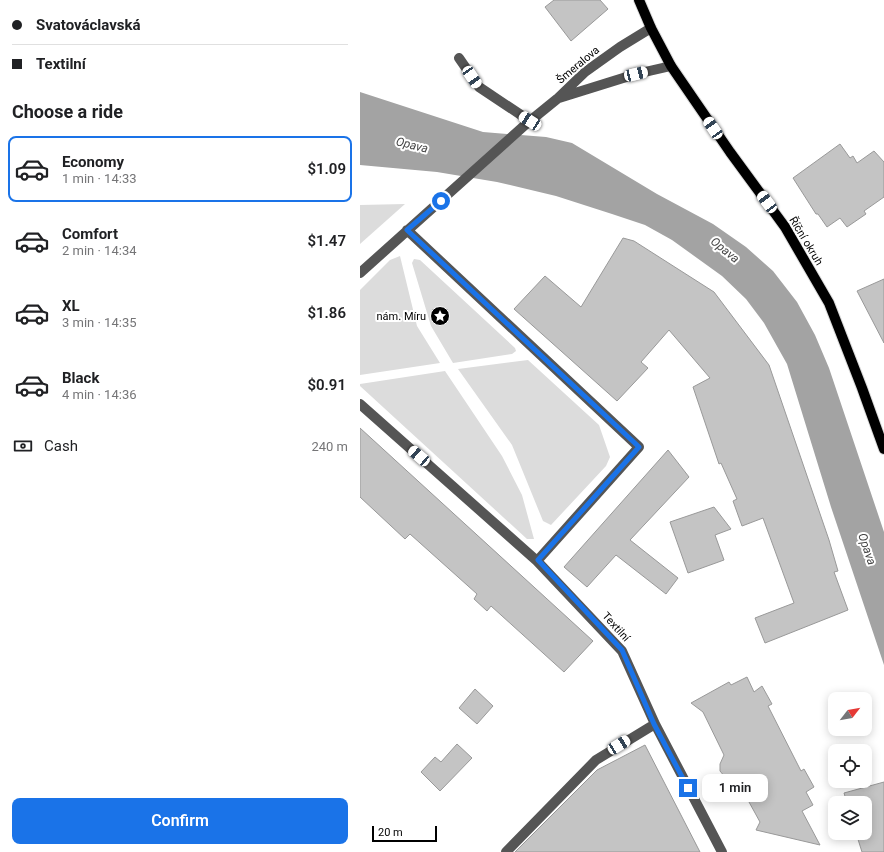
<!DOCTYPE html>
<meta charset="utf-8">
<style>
:root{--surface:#fff;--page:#f6f6f6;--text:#202124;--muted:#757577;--line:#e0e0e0;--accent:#1a73e8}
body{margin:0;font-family:Roboto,sans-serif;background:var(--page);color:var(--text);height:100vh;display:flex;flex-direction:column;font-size:15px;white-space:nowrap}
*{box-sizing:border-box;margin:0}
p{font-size:13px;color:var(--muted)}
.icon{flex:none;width:22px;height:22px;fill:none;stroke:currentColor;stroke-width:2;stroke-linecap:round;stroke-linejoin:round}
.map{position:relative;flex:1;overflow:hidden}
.drawer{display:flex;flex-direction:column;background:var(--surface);width:360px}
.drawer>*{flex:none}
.hud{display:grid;align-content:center;height:88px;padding:0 12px;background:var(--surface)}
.needle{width:26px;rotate:59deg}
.fabs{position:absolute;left:468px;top:692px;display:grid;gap:8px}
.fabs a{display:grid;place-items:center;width:44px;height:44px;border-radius:8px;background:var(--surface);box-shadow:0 2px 10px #0003;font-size:20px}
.scale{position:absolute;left:12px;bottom:10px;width:65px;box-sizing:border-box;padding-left:4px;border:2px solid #000;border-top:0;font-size:11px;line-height:14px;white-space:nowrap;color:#000;-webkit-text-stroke:3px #fff;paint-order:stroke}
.end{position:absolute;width:18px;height:18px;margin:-9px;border:5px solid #1a73e8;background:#fff;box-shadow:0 0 0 2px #fff}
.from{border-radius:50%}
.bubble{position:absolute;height:28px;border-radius:8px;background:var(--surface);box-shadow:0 2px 10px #0003;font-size:13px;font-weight:600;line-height:28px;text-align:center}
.car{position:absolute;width:12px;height:24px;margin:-12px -6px;border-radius:5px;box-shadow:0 0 3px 1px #0007;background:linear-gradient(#fff 24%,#345 0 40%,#fff 0 76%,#345 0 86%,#fff 0)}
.hud b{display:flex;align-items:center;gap:14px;height:38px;font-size:15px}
.hud b+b{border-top:1px solid var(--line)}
.hud i{width:10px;height:10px;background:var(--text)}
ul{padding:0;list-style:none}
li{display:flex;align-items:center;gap:12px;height:66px;margin:0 8px 6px;padding:0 4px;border:2px solid transparent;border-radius:8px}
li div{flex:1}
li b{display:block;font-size:15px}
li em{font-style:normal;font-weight:600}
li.selected{border-color:var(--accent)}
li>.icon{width:36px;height:36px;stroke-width:1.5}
h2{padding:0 12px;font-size:18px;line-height:48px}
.pay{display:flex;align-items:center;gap:10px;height:44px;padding:0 12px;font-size:15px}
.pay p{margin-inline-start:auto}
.primary-button{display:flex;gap:8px;margin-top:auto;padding:8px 12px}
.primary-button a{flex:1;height:46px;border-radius:8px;background:var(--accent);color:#fff;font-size:16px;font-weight:600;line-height:46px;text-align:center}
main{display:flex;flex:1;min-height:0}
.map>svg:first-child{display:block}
</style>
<main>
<section class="drawer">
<div class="hud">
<b><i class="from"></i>Svatováclavská</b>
<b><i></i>Textilní</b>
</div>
<h2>Choose a ride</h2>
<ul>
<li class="selected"><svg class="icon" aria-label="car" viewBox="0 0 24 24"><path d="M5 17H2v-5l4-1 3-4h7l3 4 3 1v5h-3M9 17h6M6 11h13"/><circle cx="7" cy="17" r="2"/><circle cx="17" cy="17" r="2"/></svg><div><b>Economy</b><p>1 min · 14:33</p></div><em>$1.09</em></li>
<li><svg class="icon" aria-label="car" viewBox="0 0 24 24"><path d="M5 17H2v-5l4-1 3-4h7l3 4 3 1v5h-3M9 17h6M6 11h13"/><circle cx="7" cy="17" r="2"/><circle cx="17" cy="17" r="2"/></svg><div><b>Comfort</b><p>2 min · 14:34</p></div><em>$1.47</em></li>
<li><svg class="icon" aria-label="car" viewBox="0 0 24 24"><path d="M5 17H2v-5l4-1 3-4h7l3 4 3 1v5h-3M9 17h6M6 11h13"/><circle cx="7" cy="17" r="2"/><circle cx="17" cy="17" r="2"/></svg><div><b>XL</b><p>3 min · 14:35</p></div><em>$1.86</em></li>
<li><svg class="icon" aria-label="car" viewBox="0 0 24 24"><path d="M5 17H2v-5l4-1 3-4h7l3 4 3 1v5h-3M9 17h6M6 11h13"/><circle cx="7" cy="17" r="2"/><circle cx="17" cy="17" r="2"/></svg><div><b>Black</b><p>4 min · 14:36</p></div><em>$0.91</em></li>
</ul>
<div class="pay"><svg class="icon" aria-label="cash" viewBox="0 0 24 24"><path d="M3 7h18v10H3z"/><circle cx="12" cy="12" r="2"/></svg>Cash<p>240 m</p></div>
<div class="primary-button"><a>Confirm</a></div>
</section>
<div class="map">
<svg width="524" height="852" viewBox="0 0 524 852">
<rect width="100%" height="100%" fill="#fff"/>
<!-- green -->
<path fill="#dcdcdc" d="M 45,204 L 0,244 L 0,205 Z
M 40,256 L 57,326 L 80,363 L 0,375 L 0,290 L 30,260 Z
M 54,259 L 60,260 L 155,348 L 156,351 L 152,354 L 93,363 L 71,326 L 52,263 Z
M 168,360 L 239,425 L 250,457 L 246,466 L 191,525 L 183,521 L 152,445 L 98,369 Z
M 85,371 L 142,456 L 162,495 L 174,539 L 167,539 L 0,386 L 0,384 Z"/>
<!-- water -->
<path fill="#a3a3a3" d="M 0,92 L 123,132 L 186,137 L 212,143 L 297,194 L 353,224 L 386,247 L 413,271 L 437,302 L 455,335 L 469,368 L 524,532 L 524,665 L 471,507 L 427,364 L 404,323 L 386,299 L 362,276 L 312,240 L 285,225 L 252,214 L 196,196 L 137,182 L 77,172 L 0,165 Z"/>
<!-- building -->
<path fill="#c4c4c4" stroke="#999" d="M 194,0 L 240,0 L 248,9 L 211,41 L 185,7 Z
M 480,144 L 490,158 L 493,156 L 497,163 L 514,151 L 524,162 L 524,197 L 504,211 L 506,214 L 487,227 L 480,218 L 467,227 L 458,214 L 456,214 L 433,178 Z
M 263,238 L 274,241 L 354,292 L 409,365 L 469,540 L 478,571 L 474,572 L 488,610 L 405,643 L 395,618 L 434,603 L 403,518 L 382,526 L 373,501 L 377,499 L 361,463 L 359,464 L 333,387 L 350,378 L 309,330 L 281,362 L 288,368 L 257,401 L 154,309 L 185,276 L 221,307 Z
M 524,279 L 524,343 L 497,291 Z
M 0,428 L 233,641 L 204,672 L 131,606 L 127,611 L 114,599 L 117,594 L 50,534 L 45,539 L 0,497 Z
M 308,450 L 329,477 L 270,540 L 318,578 L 306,594 L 256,555 L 227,587 L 204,567 Z
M 354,507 L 371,529 L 355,535 L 364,560 L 328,573 L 310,522 Z
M 387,677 L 394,692 L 402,686 L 412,704 L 408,706 L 441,771 L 444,769 L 454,787 L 446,792 L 453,805 L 442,811 L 460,845 L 396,830 L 400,822 L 378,782 L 365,777 L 360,771 L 360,764 L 364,755 L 343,712 L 331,703 L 369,682 L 371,685 Z
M 115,689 L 133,706 L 117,724 L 99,708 Z
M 97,744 L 112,758 L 80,791 L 61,772 L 75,757 L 81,762 Z
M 285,745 L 340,852 L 155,852 L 237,770 Z
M 524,782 L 524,852 L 502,852 L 496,833 L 505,833 L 505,803 L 487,803 L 484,793 Z"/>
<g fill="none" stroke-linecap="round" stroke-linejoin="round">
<defs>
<path id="major" d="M 279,0 L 291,28 L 311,66 L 370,152 L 425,227 L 469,303 L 502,388 L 524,449"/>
</defs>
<!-- major casing -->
<use href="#major" stroke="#dbdbdb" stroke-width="12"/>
<!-- minor -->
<path stroke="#555" stroke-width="10" d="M 99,58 L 119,87 L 170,121
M 199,98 L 276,74 L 311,66
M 47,230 L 279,447 L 177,561
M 0,273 L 165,125 L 197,99 L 225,72 L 260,47 L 291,28
M 0,404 L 177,561 L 262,651 L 295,724 L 362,852
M 146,852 L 236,760 L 295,724"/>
<!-- major -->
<use href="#major" stroke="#000" stroke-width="10"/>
</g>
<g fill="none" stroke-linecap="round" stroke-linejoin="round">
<!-- route -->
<path stroke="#1a73e8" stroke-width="5" d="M 81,201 L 47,230 L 279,447 L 178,560 L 262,650 L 294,724 L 328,788"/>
</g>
<!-- icons -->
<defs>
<symbol id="sight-disc" viewBox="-11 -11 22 22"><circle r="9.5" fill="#000" stroke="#fff"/><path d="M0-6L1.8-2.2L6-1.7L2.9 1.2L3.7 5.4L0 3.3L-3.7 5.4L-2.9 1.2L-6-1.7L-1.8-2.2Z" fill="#fff"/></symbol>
</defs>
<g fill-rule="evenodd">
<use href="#sight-disc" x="69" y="305" width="22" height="22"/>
</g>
<g text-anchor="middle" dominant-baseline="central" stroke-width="4" stroke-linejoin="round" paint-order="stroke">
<!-- street labels -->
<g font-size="11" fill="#000" stroke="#fff">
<text transform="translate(218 65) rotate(-40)">Šmeralova</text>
<text transform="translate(446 241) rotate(59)">Říční okruh</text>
<text transform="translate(256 627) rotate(48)">Textilní</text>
</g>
<!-- poi labels -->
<g font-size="11" fill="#000" stroke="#fff" text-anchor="end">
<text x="66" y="316">nám. Míru</text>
</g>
<!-- water labels -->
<g font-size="12" font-style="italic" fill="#444" stroke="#fff">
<text transform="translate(52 145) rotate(14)">Opava</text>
<text transform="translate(365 250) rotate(39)">Opava</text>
<text transform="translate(507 549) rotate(71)">Opava</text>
</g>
</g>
</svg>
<div class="fabs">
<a><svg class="needle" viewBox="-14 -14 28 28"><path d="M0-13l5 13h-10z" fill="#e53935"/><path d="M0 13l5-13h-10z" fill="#757577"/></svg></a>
<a><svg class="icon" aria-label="locate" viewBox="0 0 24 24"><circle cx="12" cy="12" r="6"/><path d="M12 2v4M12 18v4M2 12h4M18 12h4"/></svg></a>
<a><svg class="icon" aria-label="layers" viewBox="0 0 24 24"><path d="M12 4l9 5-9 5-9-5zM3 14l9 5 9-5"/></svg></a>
</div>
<div class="scale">20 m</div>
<i class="end from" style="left:81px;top:201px"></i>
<i class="end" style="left:328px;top:788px"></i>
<div class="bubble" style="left:342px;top:774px;width:66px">1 min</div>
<i class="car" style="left:276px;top:74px;rotate:77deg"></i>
<i class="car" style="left:112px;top:77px;rotate:146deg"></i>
<i class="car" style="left:170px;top:121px;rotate:303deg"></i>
<i class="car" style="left:353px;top:128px;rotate:326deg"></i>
<i class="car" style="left:407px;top:202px;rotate:323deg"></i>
<i class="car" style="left:59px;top:456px;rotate:311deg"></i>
<i class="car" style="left:259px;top:745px;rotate:58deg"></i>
</div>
</main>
